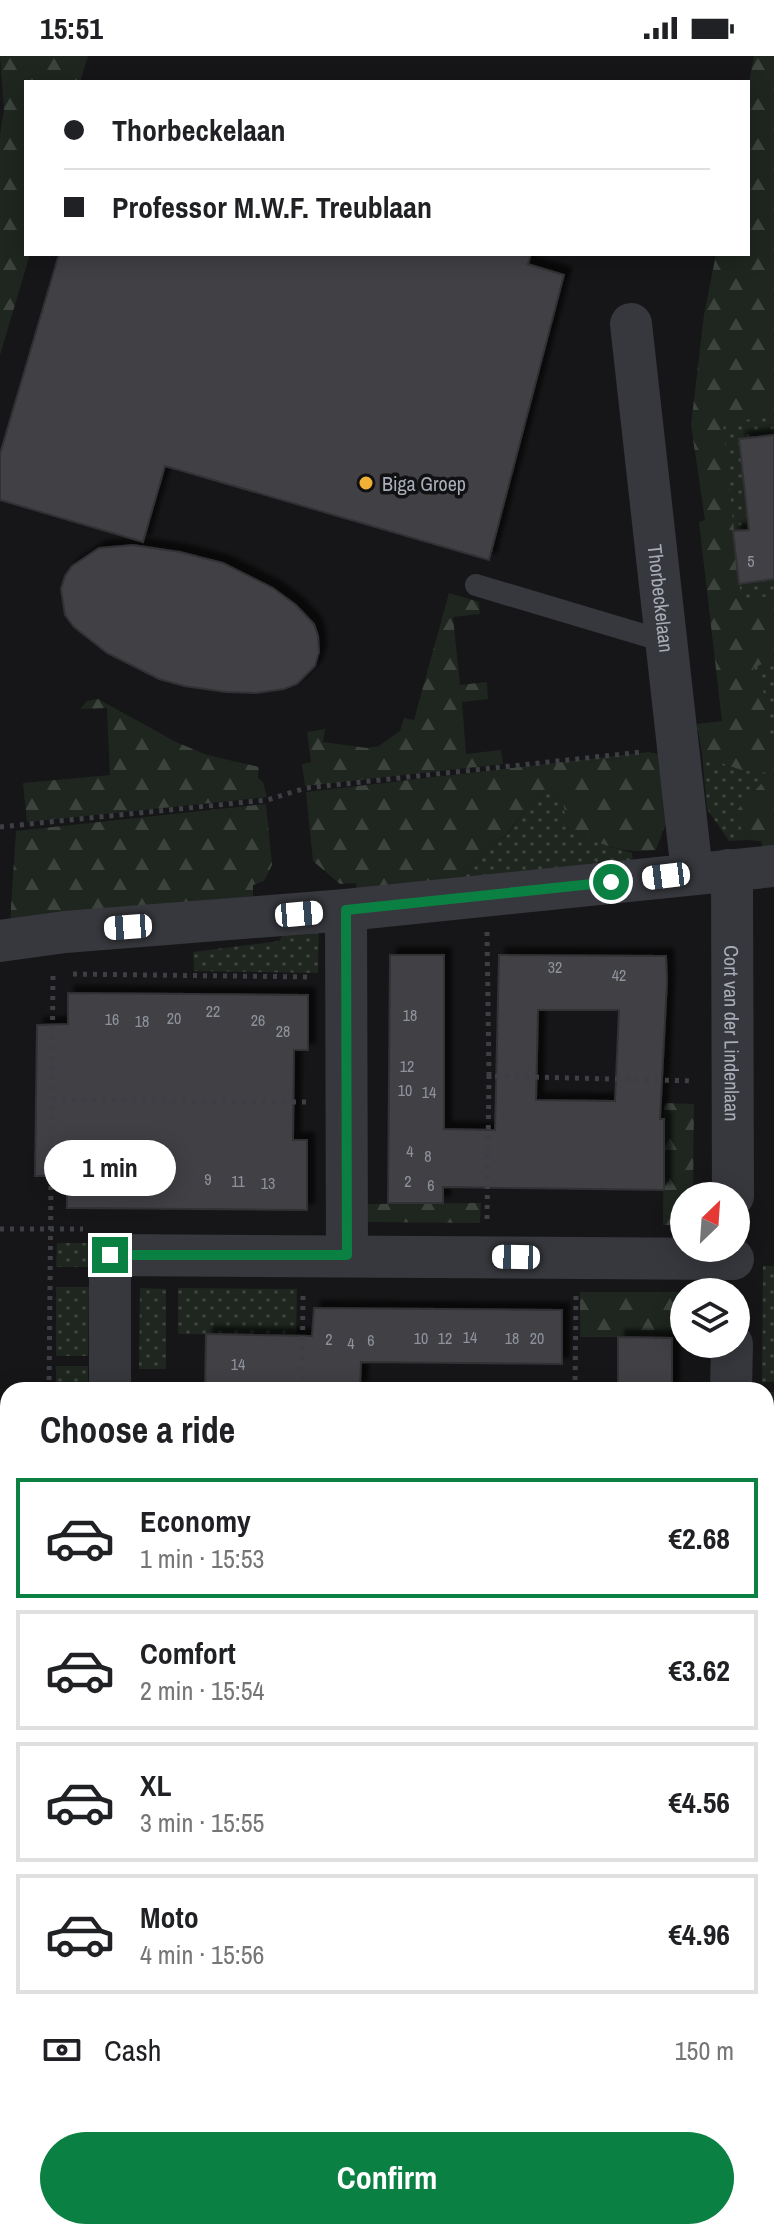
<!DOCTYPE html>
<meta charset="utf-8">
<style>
:root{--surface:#fff;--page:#f2f2f2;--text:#202124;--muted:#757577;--line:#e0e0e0;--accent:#0b8043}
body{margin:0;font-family:"Archivo Narrow",sans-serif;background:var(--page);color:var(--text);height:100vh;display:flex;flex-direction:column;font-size:30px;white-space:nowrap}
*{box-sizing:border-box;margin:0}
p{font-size:26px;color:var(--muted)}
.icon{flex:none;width:44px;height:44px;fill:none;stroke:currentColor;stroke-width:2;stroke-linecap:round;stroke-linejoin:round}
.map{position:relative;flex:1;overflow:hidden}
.drawer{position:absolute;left:0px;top:1326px;width:774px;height:858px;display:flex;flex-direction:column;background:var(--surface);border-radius:24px 24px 0 0;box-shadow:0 4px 20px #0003}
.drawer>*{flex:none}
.guide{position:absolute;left:24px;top:24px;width:726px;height:176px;border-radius:0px;box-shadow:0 4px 20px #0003;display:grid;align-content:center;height:176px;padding:0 40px;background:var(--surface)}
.needle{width:52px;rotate:25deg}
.controls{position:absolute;left:670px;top:1126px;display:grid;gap:16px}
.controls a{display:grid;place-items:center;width:80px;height:80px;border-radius:50%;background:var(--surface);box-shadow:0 4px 20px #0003;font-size:40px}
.end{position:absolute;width:36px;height:36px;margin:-18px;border:10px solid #0b8043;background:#fff;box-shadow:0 0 0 4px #fff}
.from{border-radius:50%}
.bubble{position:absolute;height:56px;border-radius:28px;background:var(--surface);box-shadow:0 4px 20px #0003;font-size:26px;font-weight:700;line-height:56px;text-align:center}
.car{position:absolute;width:24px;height:48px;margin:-24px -12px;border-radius:10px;box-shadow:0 0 6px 2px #0007;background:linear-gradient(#fff 24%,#345 0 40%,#fff 0 76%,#345 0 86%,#fff 0)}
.guide b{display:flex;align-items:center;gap:28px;height:76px;font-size:30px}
.guide b+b{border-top:2px solid var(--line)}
.guide i{width:20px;height:20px;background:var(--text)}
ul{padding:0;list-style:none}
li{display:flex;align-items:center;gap:24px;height:120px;margin:0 16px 12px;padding:0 24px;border:4px solid var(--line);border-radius:0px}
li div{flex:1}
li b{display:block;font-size:30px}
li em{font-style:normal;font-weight:700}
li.on{border-color:var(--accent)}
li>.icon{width:72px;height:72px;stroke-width:1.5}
h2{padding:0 40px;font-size:36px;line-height:96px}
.pay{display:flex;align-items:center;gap:20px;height:88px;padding:0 40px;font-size:30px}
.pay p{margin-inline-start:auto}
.button{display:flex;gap:16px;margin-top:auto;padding:16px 40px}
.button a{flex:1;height:92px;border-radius:48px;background:var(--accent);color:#fff;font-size:32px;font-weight:700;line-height:92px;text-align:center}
.status{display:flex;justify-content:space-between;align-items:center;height:56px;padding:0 40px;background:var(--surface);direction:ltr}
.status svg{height:22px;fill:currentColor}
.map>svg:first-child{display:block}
</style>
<div class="status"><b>15:51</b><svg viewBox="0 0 49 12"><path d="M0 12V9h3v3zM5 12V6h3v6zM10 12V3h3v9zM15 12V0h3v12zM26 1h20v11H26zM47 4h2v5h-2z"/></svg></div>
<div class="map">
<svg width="774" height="2183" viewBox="0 0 774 2183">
<defs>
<pattern id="green-dots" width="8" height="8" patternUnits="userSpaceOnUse" patternTransform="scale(2)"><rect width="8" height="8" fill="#1e261f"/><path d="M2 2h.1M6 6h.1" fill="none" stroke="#3c433d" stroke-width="1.8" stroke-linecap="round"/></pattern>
<pattern id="forest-firs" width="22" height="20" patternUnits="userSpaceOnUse" patternTransform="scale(2)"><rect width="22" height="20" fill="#1e261f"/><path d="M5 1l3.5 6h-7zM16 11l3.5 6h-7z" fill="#3c433d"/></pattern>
<filter id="shadow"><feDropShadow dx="7" dy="-7" stdDeviation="2" flood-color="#0009"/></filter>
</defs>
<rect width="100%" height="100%" fill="#161618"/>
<!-- green -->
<path fill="url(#green-dots)" d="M 774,16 L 774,776 L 738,764 L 747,784 L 729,785 L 707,753 L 702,698 L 734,712 L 694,367 L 748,198 Z
M 547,737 L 563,743 L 565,758 L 610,791 L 632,797 L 633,806 L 456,826 L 476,808 L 492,788 L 506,780 L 528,751 Z
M 319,871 L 318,917 L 194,915 L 193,896 L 279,885 L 286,874 Z
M 57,1187 L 98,1187 L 98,1211 L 56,1211 Z
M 763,1210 L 774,1210 L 774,1326 L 762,1326 Z
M 56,1231 L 89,1231 L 88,1300 L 56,1300 Z
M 140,1232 L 166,1233 L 166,1313 L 139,1313 Z
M 178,1232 L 297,1233 L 296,1279 L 178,1278 Z
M 56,1310 L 88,1310 L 88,1334 L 56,1334 Z
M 766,1336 L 774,1336 L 774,1514 L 766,1514 Z"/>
<!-- forest -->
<path fill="url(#forest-firs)" d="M 0,0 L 88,0 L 80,26 L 26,26 L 26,198 L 30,198 L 0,299 L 0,79 L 4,53 Z
M 754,0 L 774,0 L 774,360 L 723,367 L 741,543 L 774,540 L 774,603 L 753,612 L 766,642 L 766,672 L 774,683 L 774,794 L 763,795 L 761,785 L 747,784 L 738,765 L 738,753 L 772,716 C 747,719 725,709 702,698 L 697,668 L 722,665 L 699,466 L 705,464 L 691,369 L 704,259 L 716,198 L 748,198 L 748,32 Z
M 449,537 L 479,546 L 480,558 L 453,561 L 460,629 L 487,626 L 488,643 L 462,646 L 466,698 L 501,694 L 503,708 L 305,730 L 302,708 L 311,706 L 307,676 L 325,673 L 323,686 L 367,692 L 379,690 L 400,675 L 404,662 L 414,664 Z
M 98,643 L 176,686 L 207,699 L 259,711 L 258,722 L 263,726 L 267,741 L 27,766 L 23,727 L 110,719 L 107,652 L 80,653 L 87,645 Z
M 649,696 L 663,699 L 669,759 L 656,794 C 617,799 598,786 563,770 L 565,758 L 563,743 L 547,737 L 528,751 L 505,780 L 492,788 L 476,808 L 456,826 L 357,837 L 356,827 L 340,828 L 313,805 L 306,736 Z
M 266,748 L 272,809 L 264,825 L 253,829 L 253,840 L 10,867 L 16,775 Z
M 664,1047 L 694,1048 L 693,1140 L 684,1140 L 684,1169 L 663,1169 Z
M 481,1147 L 480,1167 L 366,1166 L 366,1148 Z
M 580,1236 L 693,1236 L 684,1236 L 684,1281 L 580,1281 Z"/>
<!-- building -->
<path fill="#404145" stroke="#303034" stroke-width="2" fill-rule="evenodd" filter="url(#shadow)" d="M 59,198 L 531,198 L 528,208 L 564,219 L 489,504 L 165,410 L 143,486 L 0,444 L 0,398 Z
M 774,379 L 774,523 L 739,528 L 733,475 L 749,474 L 739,383 Z
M 133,489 L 180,496 L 223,507 L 273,532 L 296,549 L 314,568 L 318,580 L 319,596 L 315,610 L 297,628 L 284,633 L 256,637 L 226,636 L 184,630 L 159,623 L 107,597 L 74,571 L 65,559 L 61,533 L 65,520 L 72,510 L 99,492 Z
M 390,899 L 444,899 L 444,1073 L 495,1074 L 499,899 L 666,900 L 667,924 L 660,1063 L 664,1063 L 664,1134 L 443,1131 L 443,1147 L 388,1147 ZM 538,954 L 619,954 L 615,1045 L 536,1044 Z
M 68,937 L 308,939 L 308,994 L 294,994 L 293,1084 L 307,1084 L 307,1154 L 67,1152 L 67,1120 L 35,1120 L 37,969 L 68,968 Z
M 314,1252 L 562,1254 L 562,1308 L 361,1306 L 360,1332 L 296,1330 L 296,1334 L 205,1334 L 206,1278 L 312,1280 Z
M 618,1281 L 672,1282 L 672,1334 L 618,1334 Z"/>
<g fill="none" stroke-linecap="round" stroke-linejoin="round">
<!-- path -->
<path stroke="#3d3f44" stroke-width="5" stroke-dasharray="4 6" stroke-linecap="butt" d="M 0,771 L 267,744 L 306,732 L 642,696
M 487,876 L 489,1020 L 695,1025
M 73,918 L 307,921
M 52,1044 L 307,1046
M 487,1163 L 489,1020
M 0,1173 L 83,1173
M 49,1334 L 53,918
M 302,1334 L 303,1240
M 575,1334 L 576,1239
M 766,1377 L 774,1377
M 766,1774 L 768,1774
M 768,1967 L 768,2033
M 0,2001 L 8,2001"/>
<!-- service -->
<path stroke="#37383d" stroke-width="22" d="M 476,529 L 667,586"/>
<!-- minor -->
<g stroke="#37383d" stroke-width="42">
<path id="s1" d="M 631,268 L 692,817"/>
<path id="s2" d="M 728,814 L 732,824 L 733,1140"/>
<path d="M 346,854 L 347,1199"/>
<path d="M 0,885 L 65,876 L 346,854 L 774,810"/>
<path d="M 110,1334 L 110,1199 L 733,1203"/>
<path d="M 731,1334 L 732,1288"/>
<path d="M 766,1536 L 774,1536"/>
<path d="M 0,1574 L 8,1574"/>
<path d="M 0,1930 L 8,1930"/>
<path d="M 766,1931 L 774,1931"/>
<path d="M 0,2067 L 8,2067"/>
<path d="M 766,2071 L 774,2071"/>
</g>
</g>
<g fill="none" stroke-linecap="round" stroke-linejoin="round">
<!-- route -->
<path stroke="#0b8043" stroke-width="10" d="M 110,1199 L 347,1199 L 346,854 L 611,826"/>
</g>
<!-- markers -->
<circle fill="#f2b134" stroke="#111113" stroke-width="3" cx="366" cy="427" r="8"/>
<g text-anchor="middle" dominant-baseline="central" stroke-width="7" stroke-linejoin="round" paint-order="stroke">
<!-- number labels -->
<g font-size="16" fill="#8e929b">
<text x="751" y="505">5</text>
<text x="555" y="911">32</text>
<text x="619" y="919">42</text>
<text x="213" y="955">22</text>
<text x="410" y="959">18</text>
<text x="174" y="962">20</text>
<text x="112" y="963">16</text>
<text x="258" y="964">26</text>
<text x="142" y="965">18</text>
<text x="283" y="975">28</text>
<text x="407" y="1010">12</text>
<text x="405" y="1034">10</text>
<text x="429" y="1036">14</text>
<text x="410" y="1095">4</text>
<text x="428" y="1100">8</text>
<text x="208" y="1123">9</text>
<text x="238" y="1125">11</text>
<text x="408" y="1125">2</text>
<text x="268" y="1127">13</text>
<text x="431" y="1129">6</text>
<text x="470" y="1281">14</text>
<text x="421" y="1282">10</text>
<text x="445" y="1282">12</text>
<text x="512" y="1282">18</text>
<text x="537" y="1282">20</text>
<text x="329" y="1283">2</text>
<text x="371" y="1284">6</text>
<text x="351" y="1287">4</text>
<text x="238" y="1308">14</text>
</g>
<!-- poi labels -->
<g font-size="20" fill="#a8adb8" stroke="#111113" text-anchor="start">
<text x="382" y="427">Biga Groep</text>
</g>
<!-- street labels -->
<g font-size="20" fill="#a8adb8" stroke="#111113">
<text stroke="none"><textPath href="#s1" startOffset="276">Thorbeckelaan</textPath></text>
<text stroke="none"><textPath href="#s2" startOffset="164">Cort van der Lindenlaan</textPath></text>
</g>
</g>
</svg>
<div class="controls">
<a><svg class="needle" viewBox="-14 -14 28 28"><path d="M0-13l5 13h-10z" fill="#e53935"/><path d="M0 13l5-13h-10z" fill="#757577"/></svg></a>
<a><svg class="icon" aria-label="layers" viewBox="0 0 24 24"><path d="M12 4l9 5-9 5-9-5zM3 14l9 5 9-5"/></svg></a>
</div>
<i class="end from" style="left:611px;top:826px"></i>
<i class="end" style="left:110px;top:1199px"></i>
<div class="bubble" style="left:44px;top:1084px;width:132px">1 min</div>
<i class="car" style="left:666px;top:820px;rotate:263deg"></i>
<i class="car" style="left:299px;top:858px;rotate:85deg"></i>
<i class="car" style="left:128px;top:871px;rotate:266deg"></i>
<i class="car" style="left:516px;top:1201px;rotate:271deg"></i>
<div class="guide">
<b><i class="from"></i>Thorbeckelaan</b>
<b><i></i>Professor M.W.F. Treublaan</b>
</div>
<section class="drawer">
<h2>Choose a ride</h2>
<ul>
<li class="on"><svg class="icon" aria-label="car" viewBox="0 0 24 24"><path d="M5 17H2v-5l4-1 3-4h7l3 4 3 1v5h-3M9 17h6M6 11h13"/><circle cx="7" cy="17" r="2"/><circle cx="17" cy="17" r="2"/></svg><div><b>Economy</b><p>1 min · 15:53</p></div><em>€2.68</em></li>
<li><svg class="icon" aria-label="car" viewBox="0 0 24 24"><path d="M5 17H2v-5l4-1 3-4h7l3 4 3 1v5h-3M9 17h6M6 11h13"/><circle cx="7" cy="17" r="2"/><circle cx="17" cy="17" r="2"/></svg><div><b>Comfort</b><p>2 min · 15:54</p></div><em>€3.62</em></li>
<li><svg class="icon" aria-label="car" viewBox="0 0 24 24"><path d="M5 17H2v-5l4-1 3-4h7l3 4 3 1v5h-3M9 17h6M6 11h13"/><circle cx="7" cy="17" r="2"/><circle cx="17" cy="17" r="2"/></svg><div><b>XL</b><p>3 min · 15:55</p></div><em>€4.56</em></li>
<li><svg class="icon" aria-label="car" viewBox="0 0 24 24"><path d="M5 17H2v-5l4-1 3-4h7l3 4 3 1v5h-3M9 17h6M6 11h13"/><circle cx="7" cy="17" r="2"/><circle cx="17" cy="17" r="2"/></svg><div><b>Moto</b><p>4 min · 15:56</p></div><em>€4.96</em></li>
</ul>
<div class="pay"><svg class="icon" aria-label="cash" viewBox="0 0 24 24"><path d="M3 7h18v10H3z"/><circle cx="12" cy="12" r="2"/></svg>Cash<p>150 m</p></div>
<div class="button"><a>Confirm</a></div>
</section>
</div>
